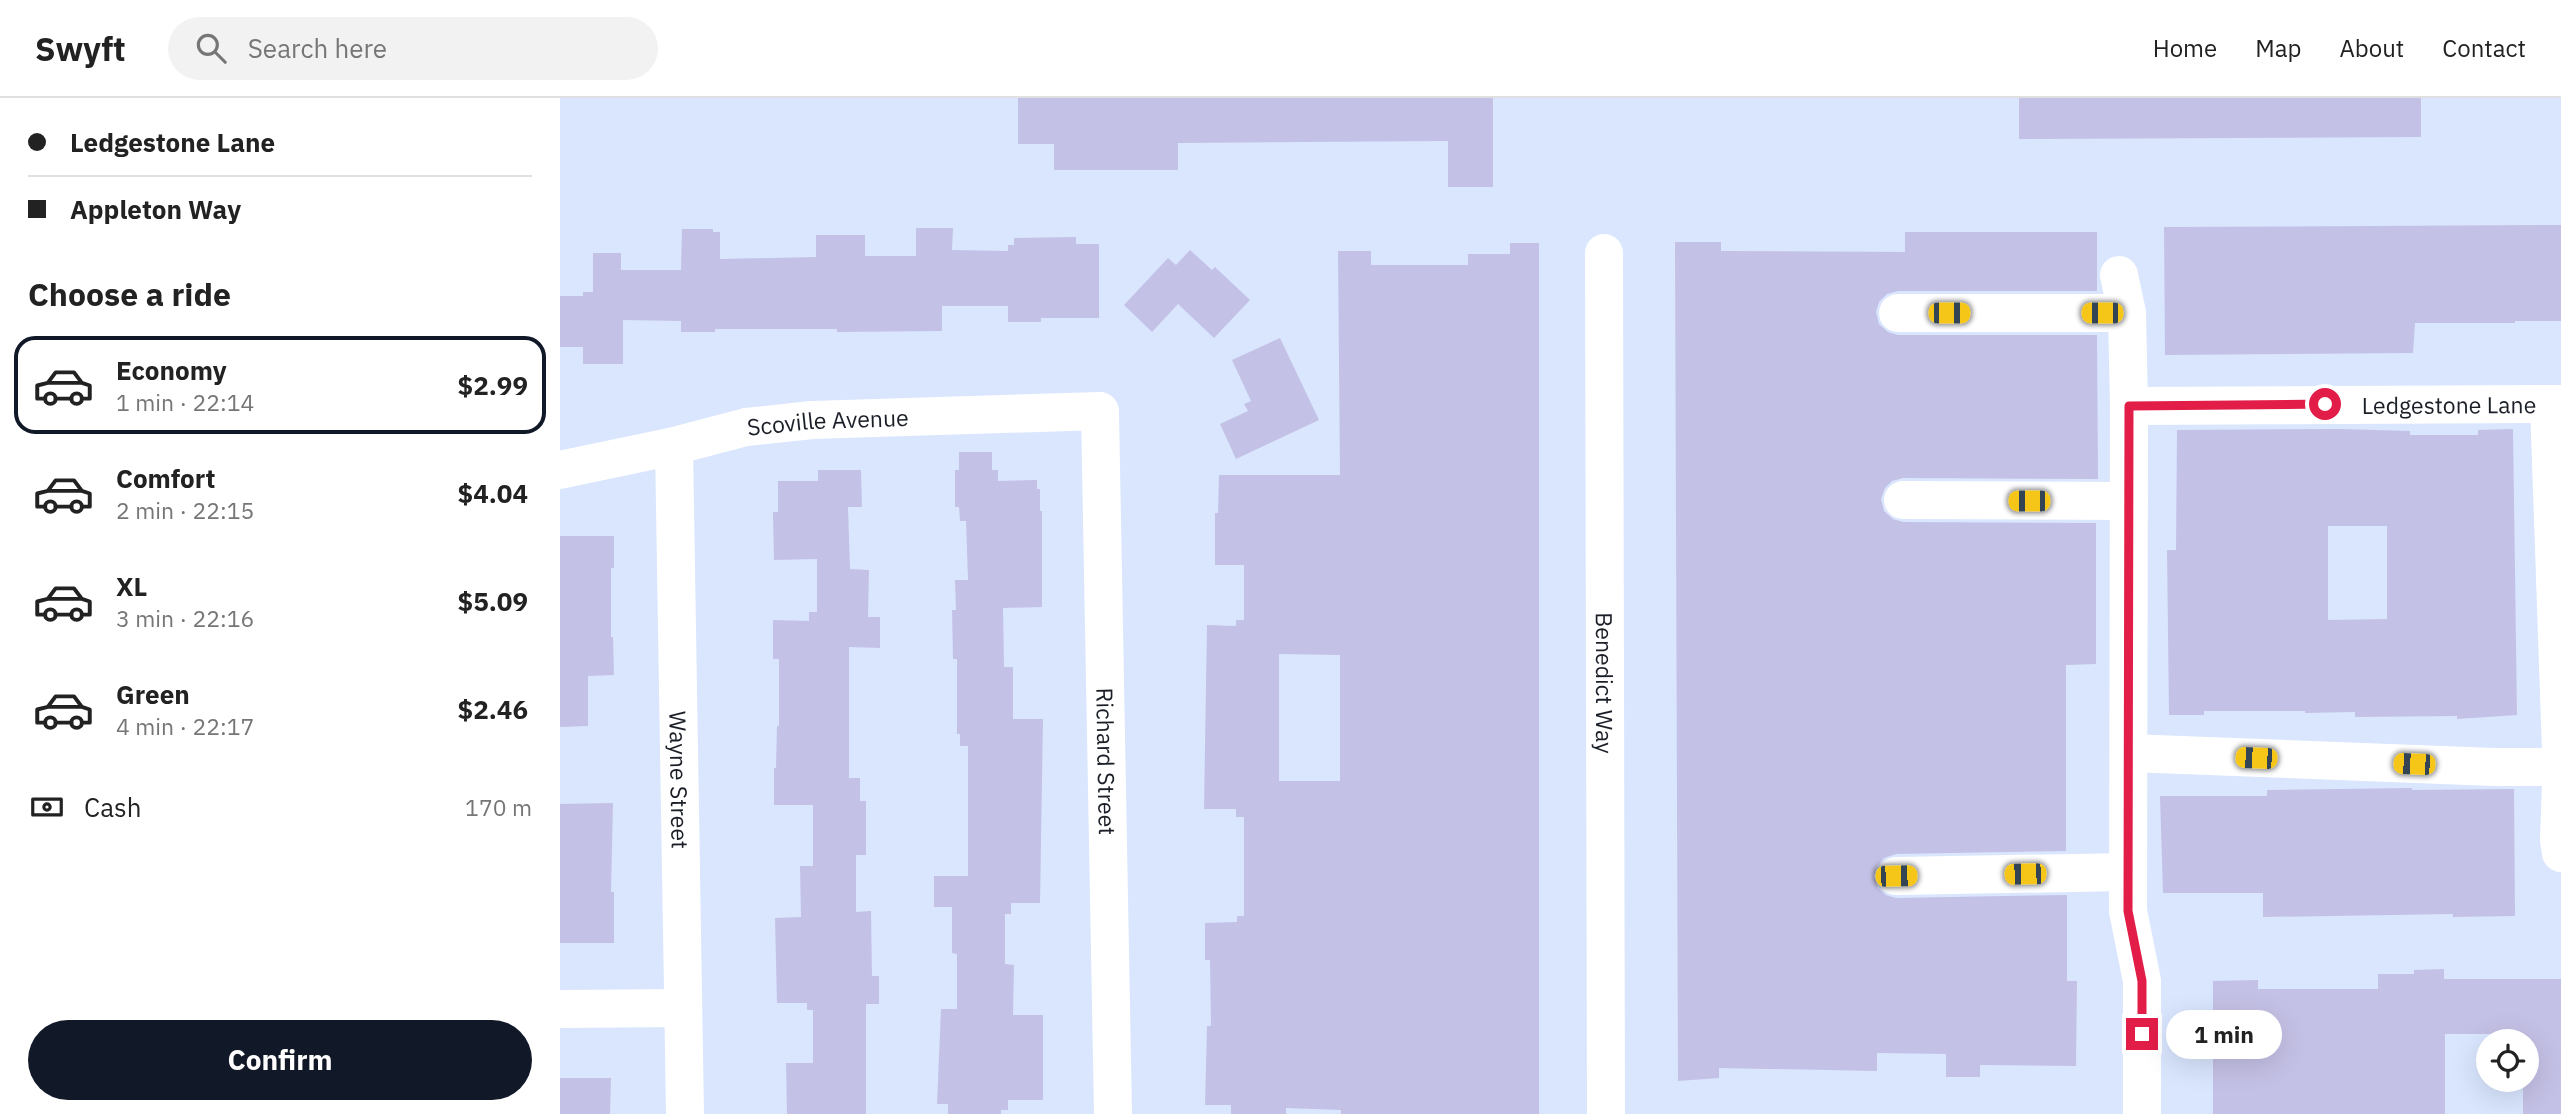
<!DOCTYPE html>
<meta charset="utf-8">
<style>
:root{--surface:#fff;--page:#f2f2f2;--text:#222;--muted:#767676;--line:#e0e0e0;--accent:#111827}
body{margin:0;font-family:"IBM Plex Sans",sans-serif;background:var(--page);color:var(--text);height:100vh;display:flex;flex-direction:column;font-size:26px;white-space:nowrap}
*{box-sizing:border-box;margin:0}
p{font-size:23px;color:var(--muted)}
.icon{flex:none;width:38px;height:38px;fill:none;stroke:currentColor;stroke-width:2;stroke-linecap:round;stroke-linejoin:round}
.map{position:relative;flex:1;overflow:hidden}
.drawer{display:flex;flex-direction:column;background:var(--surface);width:560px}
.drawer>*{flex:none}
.hud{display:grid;align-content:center;height:154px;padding:0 28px;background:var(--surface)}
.controls{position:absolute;left:1916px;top:931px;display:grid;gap:14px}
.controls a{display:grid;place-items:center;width:63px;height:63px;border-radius:50%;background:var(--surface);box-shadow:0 7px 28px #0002;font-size:35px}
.end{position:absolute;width:32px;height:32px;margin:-16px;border:9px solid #e11d48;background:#fff;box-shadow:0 0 0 4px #fff}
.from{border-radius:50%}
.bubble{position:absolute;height:49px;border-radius:24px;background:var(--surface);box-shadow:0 7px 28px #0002;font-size:23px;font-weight:700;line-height:49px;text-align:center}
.car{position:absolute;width:21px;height:42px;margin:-21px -10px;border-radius:9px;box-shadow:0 0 5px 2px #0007;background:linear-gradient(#f5c518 24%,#345 0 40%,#f5c518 0 76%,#345 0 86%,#f5c518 0)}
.hud b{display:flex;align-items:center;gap:24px;height:66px;font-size:26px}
.hud b+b{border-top:2px solid var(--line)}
.hud i{width:18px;height:18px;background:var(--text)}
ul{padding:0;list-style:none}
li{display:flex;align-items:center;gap:21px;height:98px;margin:0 14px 10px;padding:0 14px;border:4px solid transparent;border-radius:21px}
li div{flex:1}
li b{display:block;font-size:26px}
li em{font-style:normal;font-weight:700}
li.selected{border-color:var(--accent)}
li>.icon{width:63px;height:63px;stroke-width:1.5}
h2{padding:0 28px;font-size:32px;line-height:84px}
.pay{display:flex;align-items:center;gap:18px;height:77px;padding:0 28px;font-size:26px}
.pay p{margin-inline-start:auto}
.action{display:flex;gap:14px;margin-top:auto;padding:14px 28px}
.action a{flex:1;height:80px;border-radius:42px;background:var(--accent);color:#fff;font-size:28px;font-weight:700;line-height:80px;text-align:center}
header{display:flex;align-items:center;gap:42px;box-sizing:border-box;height:98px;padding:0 35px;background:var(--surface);border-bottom:2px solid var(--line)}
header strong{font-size:33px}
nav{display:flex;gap:38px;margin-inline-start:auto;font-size:24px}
.search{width:490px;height:63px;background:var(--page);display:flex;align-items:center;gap:18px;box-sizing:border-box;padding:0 24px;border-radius:38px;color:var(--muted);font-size:26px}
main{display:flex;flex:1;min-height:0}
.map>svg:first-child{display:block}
</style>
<header>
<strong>Swyft</strong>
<div class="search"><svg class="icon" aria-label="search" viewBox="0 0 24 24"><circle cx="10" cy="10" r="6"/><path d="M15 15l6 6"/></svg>Search here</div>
<nav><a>Home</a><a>Map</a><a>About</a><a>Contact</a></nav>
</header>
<main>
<section class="drawer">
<div class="hud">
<b><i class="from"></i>Ledgestone Lane</b>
<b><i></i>Appleton Way</b>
</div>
<h2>Choose a ride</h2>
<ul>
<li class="selected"><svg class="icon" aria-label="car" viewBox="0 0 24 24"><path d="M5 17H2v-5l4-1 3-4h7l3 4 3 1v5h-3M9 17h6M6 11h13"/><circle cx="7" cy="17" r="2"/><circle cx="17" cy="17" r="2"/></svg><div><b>Economy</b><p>1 min · 22:14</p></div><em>$2.99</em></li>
<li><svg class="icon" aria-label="car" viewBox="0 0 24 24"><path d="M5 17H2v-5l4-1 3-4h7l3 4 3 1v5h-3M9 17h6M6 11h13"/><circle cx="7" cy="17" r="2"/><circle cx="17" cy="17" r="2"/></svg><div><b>Comfort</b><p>2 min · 22:15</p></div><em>$4.04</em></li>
<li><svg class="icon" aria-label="car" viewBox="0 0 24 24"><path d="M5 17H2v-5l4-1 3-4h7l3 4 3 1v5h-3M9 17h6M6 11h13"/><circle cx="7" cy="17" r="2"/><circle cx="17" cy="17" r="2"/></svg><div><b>XL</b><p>3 min · 22:16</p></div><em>$5.09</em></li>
<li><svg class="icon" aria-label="car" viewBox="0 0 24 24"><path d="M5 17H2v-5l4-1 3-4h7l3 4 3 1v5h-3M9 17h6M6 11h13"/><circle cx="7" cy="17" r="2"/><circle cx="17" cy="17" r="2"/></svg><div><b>Green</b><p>4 min · 22:17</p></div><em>$2.46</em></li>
</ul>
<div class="pay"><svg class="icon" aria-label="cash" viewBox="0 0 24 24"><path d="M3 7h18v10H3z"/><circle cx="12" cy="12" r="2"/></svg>Cash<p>170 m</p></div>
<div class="action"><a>Confirm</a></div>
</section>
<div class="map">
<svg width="2001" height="1016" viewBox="0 0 2001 1016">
<rect width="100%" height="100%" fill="#d9e6fe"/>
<!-- building -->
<path fill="#c4c1e6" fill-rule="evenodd" d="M 458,0 L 933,0 L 933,89 L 888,89 L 888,43 L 618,45 L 618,72 L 494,72 L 494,46 L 458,46 Z
M 1459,0 L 1861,0 L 1861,39 L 1459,41 Z
M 2001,127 L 2001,223 L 1955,223 L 1955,225 L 1855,225 L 1853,255 L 1605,257 L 1604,129 Z
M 356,130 L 393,130 L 392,152 L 448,153 L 448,147 L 454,147 L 454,140 L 516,139 L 516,146 L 539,146 L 539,220 L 481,220 L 481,224 L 448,224 L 448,208 L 382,208 L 382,233 L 277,234 L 277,231 L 155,231 L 155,234 L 121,234 L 121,223 L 63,222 L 63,266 L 23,266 L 23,249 L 0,249 L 0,198 L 23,198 L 23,194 L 33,194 L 33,155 L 61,155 L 61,172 L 121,172 L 122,131 L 153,131 L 153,134 L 160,134 L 160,161 L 256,159 L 256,137 L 305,137 L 305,158 L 356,158 Z
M 1345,134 L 1537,134 L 1537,193 L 1338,193 L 1327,196 L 1319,204 L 1316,214 L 1319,226 L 1328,234 L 1338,237 L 1537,237 L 1538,381 L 1343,380 L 1332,383 L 1325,390 L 1321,401 L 1324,413 L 1333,421 L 1343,424 L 1536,425 L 1536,566 L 1506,567 L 1506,753 L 1336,756 L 1324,760 L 1317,768 L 1314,778 L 1318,790 L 1326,797 L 1336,800 L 1507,797 L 1507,883 L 1517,883 L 1516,968 L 1420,967 L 1420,979 L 1386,979 L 1386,956 L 1317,955 L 1317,973 L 1159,970 L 1159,980 L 1118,983 L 1115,144 L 1161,144 L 1161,153 L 1345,154 Z
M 950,145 L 979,145 L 979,1016 L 781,1016 L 781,1012 L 726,1010 L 726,1016 L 671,1016 L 671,1007 L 645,1007 L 647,928 L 651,928 L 650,862 L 645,862 L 645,825 L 677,824 L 677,818 L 684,818 L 684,719 L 676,719 L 676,711 L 644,711 L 647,527 L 676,528 L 676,522 L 684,522 L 684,467 L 655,467 L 655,415 L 658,415 L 659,377 L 780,377 L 778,153 L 811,153 L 811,167 L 908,167 L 908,156 L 950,156 ZM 719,556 L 780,557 L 780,683 L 719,683 Z
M 630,152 L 652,172 L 655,169 L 690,202 L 654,240 L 618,206 L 592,234 L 564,207 L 608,160 L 616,167 Z
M 720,240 L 759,322 L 676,361 L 660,326 L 688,313 L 684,306 L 691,303 L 672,262 Z
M 1780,331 L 1850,333 L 1850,337 L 1918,337 L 1918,332 L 1953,331 L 1957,617 L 1897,621 L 1897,618 L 1795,619 L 1795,614 L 1745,615 L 1745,613 L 1644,613 L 1644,617 L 1609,617 L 1607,452 L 1616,452 L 1617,332 ZM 1768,428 L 1827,428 L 1827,521 L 1768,522 Z
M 399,354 L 432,354 L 432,372 L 438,372 L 438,383 L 477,382 L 477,391 L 480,391 L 480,413 L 482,413 L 482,509 L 443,510 L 444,569 L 453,569 L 453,621 L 483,621 L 480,805 L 451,805 L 451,816 L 445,816 L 445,866 L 454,867 L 453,917 L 483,917 L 483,1002 L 448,1002 L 448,1012 L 441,1012 L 441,1016 L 388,1016 L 388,1006 L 377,1006 L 381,911 L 397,911 L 397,856 L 392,855 L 392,809 L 374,809 L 374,778 L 408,778 L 408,648 L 400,648 L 400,636 L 397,636 L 397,561 L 393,561 L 392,512 L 396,512 L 395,482 L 408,482 L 406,423 L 400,423 L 399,409 L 395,409 L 395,372 L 399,372 Z
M 258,372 L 301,372 L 302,409 L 288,409 L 290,471 L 309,472 L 308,519 L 320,519 L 320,550 L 289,549 L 289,680 L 300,680 L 300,703 L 306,703 L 306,757 L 296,757 L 296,814 L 311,813 L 312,878 L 319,878 L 319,906 L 306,906 L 306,1016 L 227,1016 L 226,965 L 253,965 L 253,912 L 247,912 L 247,905 L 217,905 L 215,820 L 241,819 L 240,768 L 253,768 L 253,707 L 214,707 L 214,670 L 216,670 L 217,628 L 219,628 L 219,561 L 213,561 L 213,522 L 249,523 L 249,514 L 257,514 L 257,461 L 214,462 L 213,414 L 218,414 L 218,383 L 258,383 Z
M 0,438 L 54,438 L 54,470 L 51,470 L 51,539 L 53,539 L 54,577 L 28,578 L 28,628 L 0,629 Z
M 1852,690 L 1852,692 L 1954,691 L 1955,818 L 1893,819 L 1893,816 L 1703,819 L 1703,795 L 1603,795 L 1600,698 L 1707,698 L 1707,692 Z
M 53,705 L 51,794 L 54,794 L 54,845 L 0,845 L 0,706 Z
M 1884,871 L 1884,881 L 2001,881 L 2001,1016 L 1963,1016 L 1963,982 L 1967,982 L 1967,943 L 1937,943 L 1937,936 L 1885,936 L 1885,1016 L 1653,1016 L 1653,883 L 1698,882 L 1698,891 L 1818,891 L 1818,876 L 1854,876 L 1854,872 Z
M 0,980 L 51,980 L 50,1016 L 0,1016 Z"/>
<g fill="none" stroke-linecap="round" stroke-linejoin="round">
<!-- minor -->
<g stroke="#fff" stroke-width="38">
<path id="s1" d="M 1044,155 L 1046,1016"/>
<path d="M 1559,177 L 1567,215 L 1569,308 L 1568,813 L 1582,883 L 1582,1016"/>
<path d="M 1338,215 L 1567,215"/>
<path d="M 1989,306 L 2001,654"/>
<path id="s2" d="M 1569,308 L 2001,306"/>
<path id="s3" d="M 114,348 L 125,1016"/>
<path id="s4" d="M 0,372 L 114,348 L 186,329 L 252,322 L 540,313 L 553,1016"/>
<path d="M 1343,402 L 1569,403"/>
<path d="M 1569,655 L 1934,669 L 2001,669"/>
<path d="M 2001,684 L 1999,742 L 2001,755"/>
<path d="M 1336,778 L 1568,774"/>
<path d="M 0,911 L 122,910"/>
</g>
</g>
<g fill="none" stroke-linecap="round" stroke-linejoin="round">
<!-- route -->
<path stroke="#e11d48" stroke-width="9" d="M 1582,936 L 1582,883 L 1568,813 L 1569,308 L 1765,306"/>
</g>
<g text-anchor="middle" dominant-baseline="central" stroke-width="7" stroke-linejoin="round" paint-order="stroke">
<!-- street labels -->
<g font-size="23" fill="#1a1e27" stroke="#edf2fc">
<text stroke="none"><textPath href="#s2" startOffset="320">Ledgestone Lane</textPath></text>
<text stroke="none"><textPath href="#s4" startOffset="273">Scoville Avenue</textPath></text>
<text stroke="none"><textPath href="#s1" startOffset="430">Benedict Way</textPath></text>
<text stroke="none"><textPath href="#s4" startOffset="896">Richard Street</textPath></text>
<text stroke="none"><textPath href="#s3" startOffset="334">Wayne Street</textPath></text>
</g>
</g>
</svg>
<div class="controls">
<a><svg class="icon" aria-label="locate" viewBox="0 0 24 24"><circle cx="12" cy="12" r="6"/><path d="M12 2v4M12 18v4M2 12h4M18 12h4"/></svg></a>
</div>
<i class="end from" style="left:1765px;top:306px"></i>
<i class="end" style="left:1582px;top:936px"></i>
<div class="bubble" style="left:1606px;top:912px;width:116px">1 min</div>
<i class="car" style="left:1389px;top:215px;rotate:90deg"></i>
<i class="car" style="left:1542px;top:215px;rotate:270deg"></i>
<i class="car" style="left:1469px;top:403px;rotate:270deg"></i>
<i class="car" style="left:1696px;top:660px;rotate:272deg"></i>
<i class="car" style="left:1854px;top:666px;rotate:272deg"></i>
<i class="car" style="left:1465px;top:776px;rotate:269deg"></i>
<i class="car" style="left:1336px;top:778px;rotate:89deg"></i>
</div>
</main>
